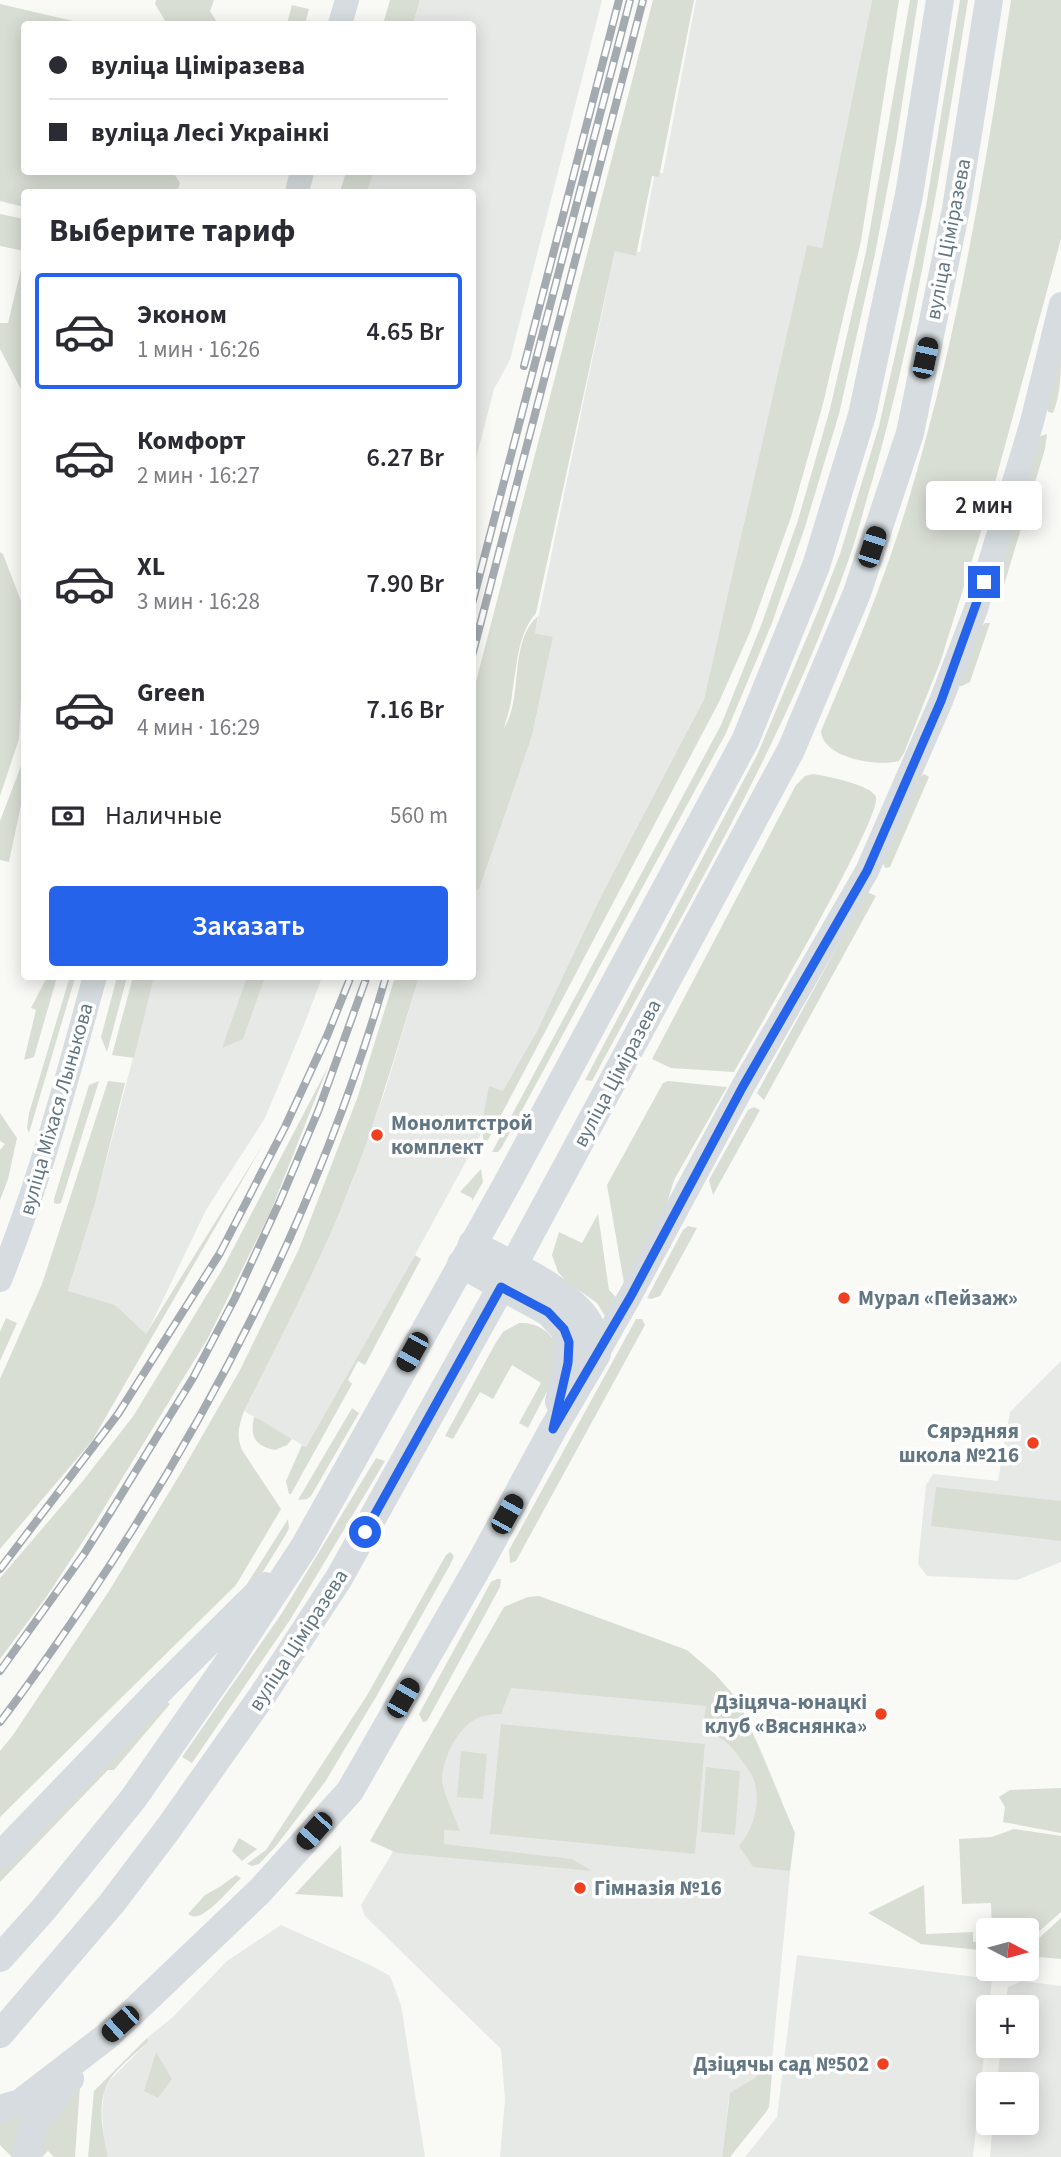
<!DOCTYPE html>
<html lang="ru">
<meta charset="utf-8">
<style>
:root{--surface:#fff;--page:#f7f7f7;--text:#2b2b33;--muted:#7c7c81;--line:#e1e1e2;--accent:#2563eb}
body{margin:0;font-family:"Source Sans 3",sans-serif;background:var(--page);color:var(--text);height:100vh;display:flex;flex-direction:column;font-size:26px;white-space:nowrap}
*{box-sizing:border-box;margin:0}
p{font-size:23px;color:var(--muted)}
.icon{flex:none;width:38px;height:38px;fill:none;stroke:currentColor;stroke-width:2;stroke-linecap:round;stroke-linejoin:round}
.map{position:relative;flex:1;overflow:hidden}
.details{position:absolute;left:21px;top:189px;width:455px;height:791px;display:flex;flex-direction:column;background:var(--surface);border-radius:7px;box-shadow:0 4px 18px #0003}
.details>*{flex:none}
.hud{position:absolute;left:21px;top:21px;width:455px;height:154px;border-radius:7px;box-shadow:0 4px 18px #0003;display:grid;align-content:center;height:154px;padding:0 28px;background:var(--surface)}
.needle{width:46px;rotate:96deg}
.fabs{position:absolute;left:976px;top:1918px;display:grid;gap:14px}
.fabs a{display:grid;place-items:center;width:63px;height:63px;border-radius:7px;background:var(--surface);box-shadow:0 4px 18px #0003;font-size:35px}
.end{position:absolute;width:32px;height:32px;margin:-16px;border:9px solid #2563eb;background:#fff;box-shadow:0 0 0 4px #fff}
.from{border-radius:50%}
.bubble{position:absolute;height:49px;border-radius:7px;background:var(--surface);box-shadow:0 4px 18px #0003;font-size:23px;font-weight:600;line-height:49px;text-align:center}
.car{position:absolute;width:21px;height:42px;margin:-21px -10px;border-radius:9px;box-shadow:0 0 5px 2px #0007;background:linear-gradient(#222 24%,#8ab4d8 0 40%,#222 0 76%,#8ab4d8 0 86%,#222 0)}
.hud b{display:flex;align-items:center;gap:24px;height:66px;font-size:26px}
.hud b+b{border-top:2px solid var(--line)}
.hud i{width:18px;height:18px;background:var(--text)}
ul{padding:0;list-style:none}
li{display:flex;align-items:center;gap:21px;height:116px;margin:0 14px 10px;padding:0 14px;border:4px solid transparent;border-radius:7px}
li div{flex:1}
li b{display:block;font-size:26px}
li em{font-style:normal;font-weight:600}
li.active{border-color:var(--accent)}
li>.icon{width:63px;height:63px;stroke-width:1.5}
h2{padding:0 28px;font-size:32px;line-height:84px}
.pay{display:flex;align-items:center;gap:18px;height:77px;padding:0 28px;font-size:26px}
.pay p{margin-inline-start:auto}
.primary-button{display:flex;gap:14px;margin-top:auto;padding:14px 28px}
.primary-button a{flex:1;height:80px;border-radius:7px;background:var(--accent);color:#fff;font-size:28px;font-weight:600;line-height:80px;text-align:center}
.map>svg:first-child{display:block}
</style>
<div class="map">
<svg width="1061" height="2157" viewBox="0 0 1061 2157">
<rect width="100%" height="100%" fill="#f9f9f6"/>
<!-- built -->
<path fill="#e7e9e7" d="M 420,0 L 602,0 L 510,360 L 494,389 L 473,470 L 472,192 L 367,192 L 372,172 L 472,172 L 472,24 L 413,24 Z
M 696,0 L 872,0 L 822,248 L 807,246 L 704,699 L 599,900 L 537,1031 L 415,1255 L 306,1447 L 244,1411 L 314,1267 L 349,1190 L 386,1088 L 419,977 L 472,976 L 473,889 L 479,890 L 532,736 L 553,637 L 535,633 L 615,251 L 640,252 L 655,172 L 663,173 Z
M 154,977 L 322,977 L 304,1025 L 265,1118 L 206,1210 L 146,1335 L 68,1292 L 96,1200 Z
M 1061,1361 L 1061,1562 L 1017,1580 L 927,1576 L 918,1564 L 926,1485 L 933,1474 L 998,1481 L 1010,1412 Z
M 532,1597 L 737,1701 L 760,1748 L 781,1799 L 793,1842 L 768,2101 L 729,2098 L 722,2157 L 500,2157 L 505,2099 L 501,2049 L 365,1916 L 361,1905 L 391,1855 Z
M 281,1925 L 372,1966 L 390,1976 L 401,2005 L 425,2157 L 108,2157 L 104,2140 L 102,2110 L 104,2092 L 110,2080 L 148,2042 L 147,2038 L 173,2017 L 227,1961 Z
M 797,1955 L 992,1979 L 973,2157 L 745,2157 L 777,2117 Z
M 1022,1981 L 1061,1986 L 1061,2157 L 990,2157 L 993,2123 L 1027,2123 L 1027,2084 L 997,2084 L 1001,2046 L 1027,2046 L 1027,2007 L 1005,2007 L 1008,1987 Z"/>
<!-- green -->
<path fill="#d9ded5" d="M 156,0 L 214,0 L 210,11 L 218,24 L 167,24 L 155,4 Z
M 390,0 L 420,0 L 413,24 L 383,24 Z
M 653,0 L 694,0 L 659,177 L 652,176 L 636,256 L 615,251 L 536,613 C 517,635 517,667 512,694 C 511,706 507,717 504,728 C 524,697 508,642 538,616 L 535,633 L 553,637 L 532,736 L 479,890 L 473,889 L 473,693 Z
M 872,0 L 899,0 L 861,241 L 823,404 L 791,517 L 750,632 L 719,702 L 488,1140 L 483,1140 L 482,1123 L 489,1086 L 503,1091 L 537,1031 L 599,900 L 704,699 L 807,245 L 822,248 Z
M 910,0 L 918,0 L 896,143 L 875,254 L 839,414 L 805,527 L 772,623 L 726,733 L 502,1147 L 498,1152 L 492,1152 L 721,725 L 762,623 L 798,520 L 830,409 L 866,252 Z
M 960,0 L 968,0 C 942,160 918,321 873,478 C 864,507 857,538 846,567 C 782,747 682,913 592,1081 L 585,1080 L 758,753 L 818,611 L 840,554 L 879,426 L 904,315 L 926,206 Z
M 1011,0 L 1061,0 L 1061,239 L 987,512 L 941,660 L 904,753 L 899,761 C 877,767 822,758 821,731 C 855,651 888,572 912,488 C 959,329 986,164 1011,0 Z
M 0,4 L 86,24 L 24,24 L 24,172 L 173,172 L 180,183 L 177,192 L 24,192 L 24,207 L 0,201 Z
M 292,5 L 309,9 L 305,24 L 287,24 Z
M 346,172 L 373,172 L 367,192 L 340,192 Z
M 0,214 L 24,219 L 24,251 L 0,246 Z
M 24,257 L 24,395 L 0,349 L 0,323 L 8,323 Z
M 1061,350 C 1061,371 1061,394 1053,413 L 1048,412 L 1046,405 Z
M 1047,434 L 1045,449 L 1001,595 L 997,601 L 993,601 L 991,596 L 1037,437 Z
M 0,552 L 3,554 L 24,609 L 24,636 L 19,739 L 0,796 Z
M 985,623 L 990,623 L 970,682 L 962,686 L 958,686 L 978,630 Z
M 24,758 L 24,791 L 9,862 L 0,860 L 0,821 Z
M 813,774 C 826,776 872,785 876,797 C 882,818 753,1038 734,1072 L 671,1068 L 652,1059 L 796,785 L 805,776 Z
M 924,774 L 929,777 L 890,867 L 885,868 L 882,860 L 920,777 Z
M 867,892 L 876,896 L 764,1100 L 757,1093 Z
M 70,976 L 75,978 L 29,1133 L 27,1128 L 29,1113 Z
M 47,977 L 57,977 L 34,1057 L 24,1060 L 36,1010 L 31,1008 Z
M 117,977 L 127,977 L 107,1052 L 101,1037 Z
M 133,977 L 154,977 L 134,1058 L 112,1055 Z
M 247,977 L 265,977 L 243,1039 L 222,1048 Z
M 395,977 L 419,977 C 397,1048 377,1120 349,1189 C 319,1265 280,1338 244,1411 C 239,1426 236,1435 242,1450 L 281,1509 L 236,1585 L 0,1817 L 0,1751 L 13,1735 L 109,1591 L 182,1471 L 240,1370 L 299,1249 L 358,1096 Z
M 328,1067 L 270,1213 L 208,1338 L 93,1526 L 47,1596 L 0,1659 L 0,1578 L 82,1482 L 134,1415 L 223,1268 Z
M 99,1081 L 61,1203 L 57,1204 L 54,1203 L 54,1199 L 89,1085 Z
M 108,1081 L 125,1083 L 96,1200 L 68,1291 L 115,1305 L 146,1334 L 264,1143 L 92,1441 L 0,1549 L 0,1379 L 42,1284 Z
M 668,1081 L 727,1087 L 674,1180 L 662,1219 L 624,1283 L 607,1185 L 663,1083 Z
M 754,1107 L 760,1110 L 713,1195 L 709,1180 L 748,1110 Z
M 0,1113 L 17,1138 L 8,1179 L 0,1200 L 0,1150 L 5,1144 L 0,1141 Z
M 481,1169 L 483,1182 L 472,1201 L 472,1198 L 460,1192 Z
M 598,1214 L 609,1290 L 619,1300 L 608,1321 L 597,1303 L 566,1281 L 558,1272 L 552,1255 L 559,1232 L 582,1243 Z
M 688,1226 L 697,1228 L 660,1296 L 651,1299 L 647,1298 L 683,1230 Z
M 415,1255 L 421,1259 L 365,1365 L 358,1361 L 348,1380 L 352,1384 L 291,1494 L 289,1494 L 286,1481 L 302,1445 L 306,1447 Z
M 6,1318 L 17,1323 L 0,1361 L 0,1332 Z
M 636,1319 L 642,1319 L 645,1325 L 516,1561 L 510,1563 L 509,1550 Z
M 519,1323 C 536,1322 547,1330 557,1343 L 556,1374 L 528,1428 L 519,1423 L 541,1383 L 512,1365 L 493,1399 L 480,1392 L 453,1439 L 445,1436 L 495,1344 L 503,1332 Z
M 352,1408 L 359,1413 L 311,1496 L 307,1499 L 298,1500 Z
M 254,1417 L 259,1419 L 292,1439 L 287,1445 L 275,1450 C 254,1446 250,1436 254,1417 Z
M 376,1458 L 385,1461 L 290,1620 L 192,1763 L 182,1757 L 282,1613 Z
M 936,1487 L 1061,1501 L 1061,1541 L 931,1526 Z
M 288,1519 L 289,1528 L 285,1536 L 254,1586 L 247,1584 Z
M 450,1552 L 454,1556 L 450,1565 L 376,1697 L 325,1782 L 276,1846 L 259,1864 L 252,1866 L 247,1864 L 266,1850 L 366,1697 L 446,1555 Z
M 497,1579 L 501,1579 L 500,1587 L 427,1721 L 423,1722 L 419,1714 L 491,1582 Z
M 539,1596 L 687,1650 L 715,1674 L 739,1701 L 795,1833 L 790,1871 L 753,1867 L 739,1846 C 754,1828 762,1801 753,1778 C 751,1772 745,1765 741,1760 C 731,1744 720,1735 702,1731 L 706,1706 L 511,1688 L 501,1714 C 492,1714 483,1715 474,1720 C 457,1730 443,1758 442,1778 C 441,1788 456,1820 460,1831 L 444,1830 L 444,1844 L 572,1859 L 592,1871 L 397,1853 L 370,1841 L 504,1607 L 528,1597 Z
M 167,1701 L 170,1704 L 114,1770 L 108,1770 L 0,1882 L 0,1870 Z
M 501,1724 L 705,1744 L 695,1854 L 490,1834 Z
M 461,1751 L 487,1754 L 483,1799 L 457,1797 Z
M 706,1767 L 740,1771 L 735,1835 L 701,1832 Z
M 1061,1788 L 1061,1833 L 1003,1822 L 1005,1807 L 999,1797 L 1010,1790 Z
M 1014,1829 L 1061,1836 L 1061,1912 L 1027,1942 L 1027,1930 L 992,1930 L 991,1903 L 962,1904 L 959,1839 L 992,1837 Z
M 239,1838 L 257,1849 L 242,1861 L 232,1851 Z
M 341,1845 L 343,1897 L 295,1894 Z
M 236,1875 L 241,1878 C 231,1888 211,1912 198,1916 C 193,1917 192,1916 188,1914 L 205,1895 L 221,1886 Z
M 924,1885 L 926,1934 L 973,1932 L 973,1942 L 989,1941 L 989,1951 L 921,1944 L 868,1913 Z
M 1061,1918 L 1061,1959 L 1027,1956 L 1027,1949 Z
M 147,2038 L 148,2042 C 137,2052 116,2069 109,2081 C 96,2102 103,2135 108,2157 L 88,2157 L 94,2091 Z
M 156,2052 L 172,2079 L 158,2098 L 144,2091 Z
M 769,2061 L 773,2063 L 769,2107 L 766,2112 L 730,2157 L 722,2157 L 730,2093 L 755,2078 Z
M 80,2086 L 75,2157 L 54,2157 L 48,2151 L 42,2157 L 33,2157 L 33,2138 Z
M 42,2097 L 15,2157 L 12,2157 L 0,2145 L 0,2117 Z"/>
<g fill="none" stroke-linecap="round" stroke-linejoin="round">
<!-- secondary -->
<path stroke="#d6dcdf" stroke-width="24" d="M 340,24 L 347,0
M 297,192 L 302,172
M 0,1280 C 40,1181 67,1079 95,976
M 597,1354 L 630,1296 L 742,1088 L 867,871 L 941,701 L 976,609 L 1032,422 L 1061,304"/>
<!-- primary -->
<path stroke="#d6dcdf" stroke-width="28" d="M 461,1264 L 548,1312 L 564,1329 L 569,1342 L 568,1363 L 559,1402
M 0,1856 L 155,1695 L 265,1586
M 0,1958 L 43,1910 L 133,1799 L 228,1663 L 304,1547 L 509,1180 L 745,741 L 816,566 L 862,415 L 909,195 L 940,0
M 0,2034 L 112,1903 L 168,1829 L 262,1696 L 339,1578 L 513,1266 L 791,750 L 857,593 L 910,433 L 956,209 L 989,0
M 0,2109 L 20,2103 L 106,2037 L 134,2011 L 260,1891 L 350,1791 L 483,1558 L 553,1429 L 597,1354 C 595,1346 595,1335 591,1327 C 576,1292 506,1262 472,1244
M 27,2157 C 27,2121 49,2105 70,2079"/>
<defs>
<path id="rail" d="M 524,366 L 619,0
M 472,604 L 630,0
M 472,656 L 643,0
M 0,1569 L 118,1414 L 220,1253 L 285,1127 L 327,1036 L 351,976
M 0,1671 L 84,1554 L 110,1513 L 193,1378 L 235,1298 L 280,1201 L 319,1109 L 367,976
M 0,1722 C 28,1686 54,1648 80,1610 C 211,1418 322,1201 386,976"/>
</defs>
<!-- rail casing -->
<use href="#rail" stroke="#a3abb1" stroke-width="8"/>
<!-- rail -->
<use href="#rail" stroke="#fff" stroke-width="5" stroke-dasharray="16" stroke-linecap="butt"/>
</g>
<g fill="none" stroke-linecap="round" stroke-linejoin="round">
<!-- route -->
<path stroke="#2563eb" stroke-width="9" d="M 365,1532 L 501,1287 L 548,1312 L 564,1329 L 569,1342 L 568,1363 L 553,1429 L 631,1296 L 742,1088 L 867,871 L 941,701 L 984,582"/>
</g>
<!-- markers -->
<g fill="#ef4120" stroke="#fff" stroke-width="2.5">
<circle cx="377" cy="1135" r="7"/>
<circle cx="844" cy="1298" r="7"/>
<circle cx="1033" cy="1443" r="7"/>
<circle cx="881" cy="1714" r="7"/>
<circle cx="580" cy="1888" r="7"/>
<circle cx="883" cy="2064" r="7"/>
</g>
<g text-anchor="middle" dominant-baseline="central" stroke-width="7" stroke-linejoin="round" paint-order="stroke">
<!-- street labels -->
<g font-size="21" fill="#627783" stroke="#fff">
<text transform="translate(948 239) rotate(-79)">вуліца Ціміразева</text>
<text transform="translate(617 1073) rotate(-62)">вуліца Ціміразева</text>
<text transform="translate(56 1109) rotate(-74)">вуліца Міхася Лынькова</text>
<text transform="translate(298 1640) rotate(-57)">вуліца Ціміразева</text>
</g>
<!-- poi labels -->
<g font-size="21" font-weight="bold" fill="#627783" stroke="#fff" text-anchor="start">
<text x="391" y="1123">Монолитстрой<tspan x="391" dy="24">комплект</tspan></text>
<text x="858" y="1298">Мурал «Пейзаж»</text>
<text x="1019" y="1431" text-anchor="end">Сярэдняя<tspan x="1019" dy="24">школа №216</tspan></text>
<text x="867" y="1702" text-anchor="end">Дзіцяча-юнацкі<tspan x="867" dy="24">клуб «Вяснянка»</tspan></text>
<text x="594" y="1888">Гімназія №16</text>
<text x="869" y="2064" text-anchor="end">Дзіцячы сад №502</text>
</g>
</g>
</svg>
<div class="fabs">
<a><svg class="needle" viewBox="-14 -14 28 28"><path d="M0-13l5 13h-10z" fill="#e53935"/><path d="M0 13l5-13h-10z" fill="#7c7c81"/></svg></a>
<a>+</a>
<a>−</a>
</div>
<i class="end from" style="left:365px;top:1532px"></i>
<i class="end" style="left:984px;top:582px"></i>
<div class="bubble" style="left:926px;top:481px;width:116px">2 мин</div>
<i class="car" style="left:925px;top:358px;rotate:12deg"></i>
<i class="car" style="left:872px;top:547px;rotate:18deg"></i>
<i class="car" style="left:412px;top:1352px;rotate:209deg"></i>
<i class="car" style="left:507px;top:1514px;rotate:29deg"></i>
<i class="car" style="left:403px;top:1698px;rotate:30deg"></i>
<i class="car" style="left:314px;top:1831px;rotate:222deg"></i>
<i class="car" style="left:120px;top:2024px;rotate:228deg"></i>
<div class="hud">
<b><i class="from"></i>вуліца Ціміразева</b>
<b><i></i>вуліца Лесі Украінкі</b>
</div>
<section class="details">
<h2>Выберите тариф</h2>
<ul>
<li class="active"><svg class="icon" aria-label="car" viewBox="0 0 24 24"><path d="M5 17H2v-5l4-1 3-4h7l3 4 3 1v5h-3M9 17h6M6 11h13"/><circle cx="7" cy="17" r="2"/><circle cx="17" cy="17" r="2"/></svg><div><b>Эконом</b><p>1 мин · 16:26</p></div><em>4.65 Br</em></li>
<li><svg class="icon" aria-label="car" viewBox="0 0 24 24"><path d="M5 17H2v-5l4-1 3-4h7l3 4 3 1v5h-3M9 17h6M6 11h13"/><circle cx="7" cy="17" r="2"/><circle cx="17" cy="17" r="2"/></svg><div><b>Комфорт</b><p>2 мин · 16:27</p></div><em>6.27 Br</em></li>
<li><svg class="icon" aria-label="car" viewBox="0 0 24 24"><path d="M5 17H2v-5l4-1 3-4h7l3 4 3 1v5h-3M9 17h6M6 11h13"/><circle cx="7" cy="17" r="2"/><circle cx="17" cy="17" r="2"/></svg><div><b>XL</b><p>3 мин · 16:28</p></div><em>7.90 Br</em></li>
<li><svg class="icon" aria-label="car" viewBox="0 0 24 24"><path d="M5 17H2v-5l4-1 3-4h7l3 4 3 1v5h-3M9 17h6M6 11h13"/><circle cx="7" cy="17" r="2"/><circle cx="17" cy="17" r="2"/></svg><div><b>Green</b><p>4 мин · 16:29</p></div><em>7.16 Br</em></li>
</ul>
<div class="pay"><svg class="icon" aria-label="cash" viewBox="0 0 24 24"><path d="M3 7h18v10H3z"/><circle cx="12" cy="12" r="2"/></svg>Наличные<p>560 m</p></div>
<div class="primary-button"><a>Заказать</a></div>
</section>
</div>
